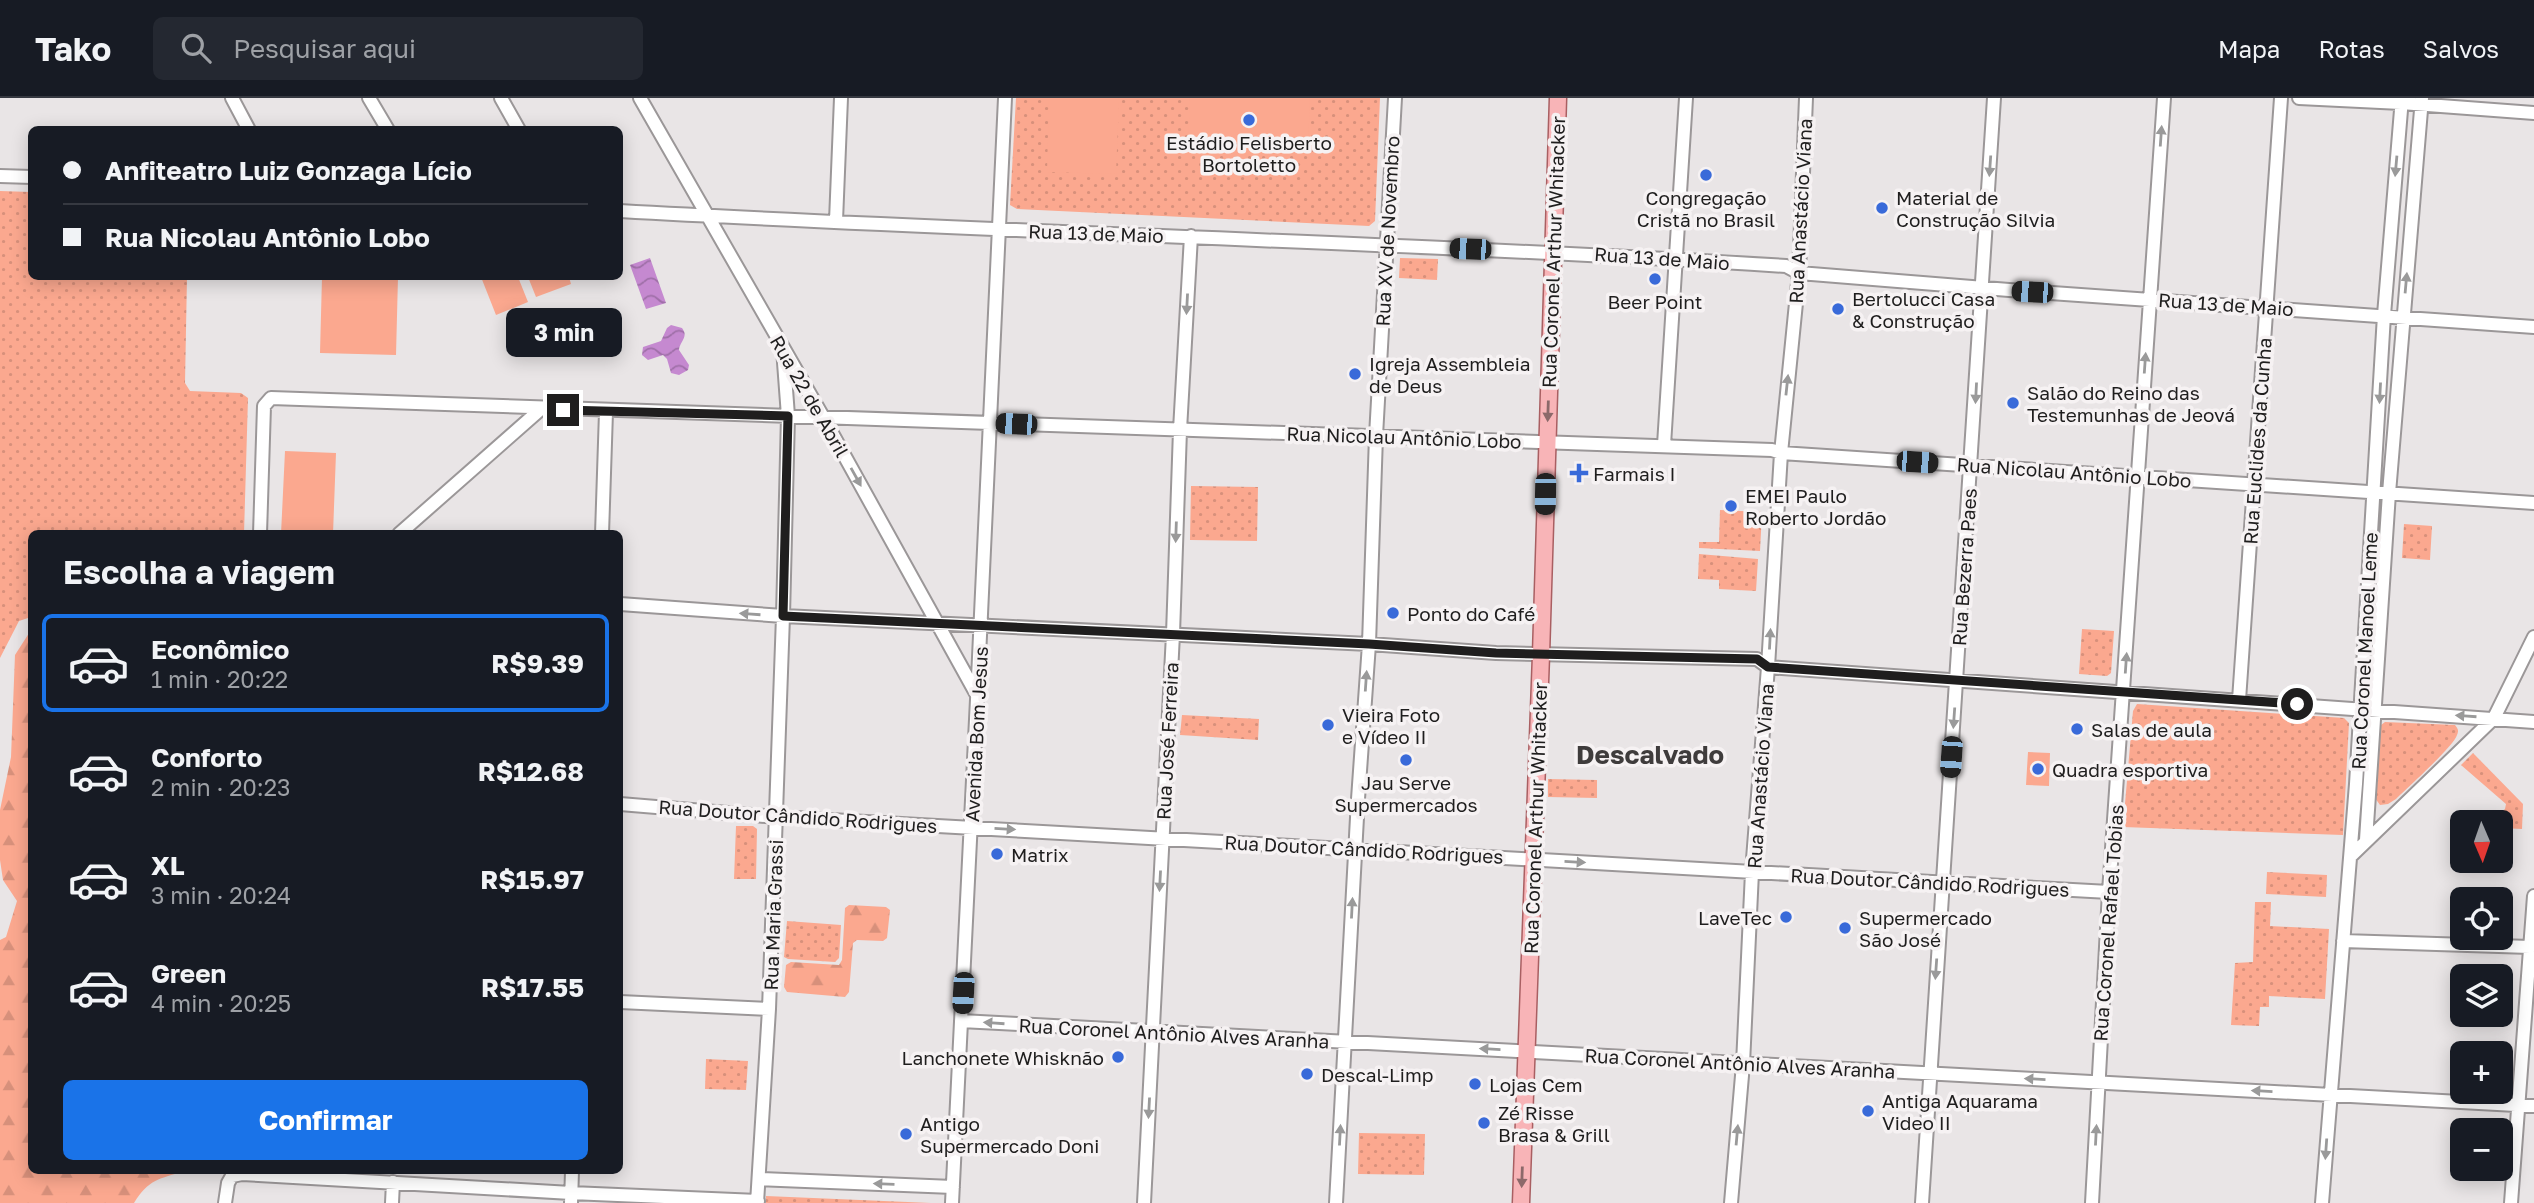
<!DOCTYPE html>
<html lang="pt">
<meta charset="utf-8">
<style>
:root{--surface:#171b24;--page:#242831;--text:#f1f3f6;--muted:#9ea1a6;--line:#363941;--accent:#1a73e8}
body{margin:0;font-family:"Golos Text",sans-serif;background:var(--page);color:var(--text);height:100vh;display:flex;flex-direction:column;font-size:26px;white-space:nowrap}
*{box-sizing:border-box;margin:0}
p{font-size:23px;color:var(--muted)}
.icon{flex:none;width:38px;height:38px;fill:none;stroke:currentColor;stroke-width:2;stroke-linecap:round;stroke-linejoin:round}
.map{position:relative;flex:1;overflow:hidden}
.panel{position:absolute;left:28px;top:432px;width:595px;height:644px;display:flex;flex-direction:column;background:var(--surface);border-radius:10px;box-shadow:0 4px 18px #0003}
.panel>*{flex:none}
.hud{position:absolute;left:28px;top:28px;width:595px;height:154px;border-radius:10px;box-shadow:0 4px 18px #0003;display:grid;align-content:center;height:154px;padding:0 35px;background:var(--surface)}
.needle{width:46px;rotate:178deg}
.tools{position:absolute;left:2450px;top:712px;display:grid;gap:14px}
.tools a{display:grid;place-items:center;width:63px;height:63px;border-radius:10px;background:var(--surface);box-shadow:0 4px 18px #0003;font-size:35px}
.end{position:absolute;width:32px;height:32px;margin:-16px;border:9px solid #1f1e1e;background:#fff;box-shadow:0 0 0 4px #fff}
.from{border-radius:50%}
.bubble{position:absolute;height:49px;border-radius:10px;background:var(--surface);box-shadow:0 4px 18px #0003;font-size:23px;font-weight:700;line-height:49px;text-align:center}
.car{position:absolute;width:21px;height:42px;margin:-21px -10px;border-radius:9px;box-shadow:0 0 5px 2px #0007;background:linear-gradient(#222 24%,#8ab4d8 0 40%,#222 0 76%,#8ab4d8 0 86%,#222 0)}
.hud b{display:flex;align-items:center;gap:24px;height:66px;font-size:26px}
.hud b+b{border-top:2px solid var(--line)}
.hud i{width:18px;height:18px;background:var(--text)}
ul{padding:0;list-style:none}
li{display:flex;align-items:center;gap:21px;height:98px;margin:0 14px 10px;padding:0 21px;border:4px solid transparent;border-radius:10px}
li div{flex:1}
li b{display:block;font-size:26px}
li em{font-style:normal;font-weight:700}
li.on{border-color:var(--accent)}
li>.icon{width:63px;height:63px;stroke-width:1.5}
h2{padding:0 35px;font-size:32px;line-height:84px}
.button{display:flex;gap:14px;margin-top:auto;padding:14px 35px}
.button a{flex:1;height:80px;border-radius:10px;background:var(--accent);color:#fff;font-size:28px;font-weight:700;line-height:80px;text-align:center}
header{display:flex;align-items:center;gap:42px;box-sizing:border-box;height:98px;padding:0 35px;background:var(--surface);border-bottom:2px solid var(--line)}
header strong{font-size:33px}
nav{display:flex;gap:38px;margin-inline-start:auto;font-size:24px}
.search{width:490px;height:63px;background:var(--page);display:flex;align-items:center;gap:18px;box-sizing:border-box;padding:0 24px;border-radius:10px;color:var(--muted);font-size:26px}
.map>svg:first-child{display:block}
</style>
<header>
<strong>Tako</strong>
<div class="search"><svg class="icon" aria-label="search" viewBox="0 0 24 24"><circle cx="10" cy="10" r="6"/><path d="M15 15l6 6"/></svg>Pesquisar aqui</div>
<nav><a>Mapa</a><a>Rotas</a><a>Salvos</a></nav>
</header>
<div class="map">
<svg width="2534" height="1105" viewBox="0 0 2534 1105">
<defs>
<pattern id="grass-dots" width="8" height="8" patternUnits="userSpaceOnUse" patternTransform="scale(1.75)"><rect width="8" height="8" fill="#fba88f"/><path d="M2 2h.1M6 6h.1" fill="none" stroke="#d7907b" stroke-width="1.8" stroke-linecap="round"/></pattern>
<pattern id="forest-firs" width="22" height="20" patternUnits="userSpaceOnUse" patternTransform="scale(1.75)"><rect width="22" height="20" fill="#fba88f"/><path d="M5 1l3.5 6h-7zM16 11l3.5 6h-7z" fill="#d7907b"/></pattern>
<pattern id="water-waves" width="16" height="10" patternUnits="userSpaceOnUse" patternTransform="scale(1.75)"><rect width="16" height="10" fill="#c589d0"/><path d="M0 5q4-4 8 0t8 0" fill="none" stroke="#9f6fa8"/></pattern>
</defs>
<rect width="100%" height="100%" fill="#e9e5e6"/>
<!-- grass -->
<path fill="url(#grass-dots)" d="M 1016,0 L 1380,0 L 1375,123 L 1369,128 L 1017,111 L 1010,107 Z
M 0,93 L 31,94 L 32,178 L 187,179 L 185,285 L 190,293 L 241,295 L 248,300 L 244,436 L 32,436 L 31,519 L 19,523 L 0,560 Z
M 1400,160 L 1438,161 L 1437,182 L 1399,180 Z
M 1191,388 L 1258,389 L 1257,443 L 1190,442 Z
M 1720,412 L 1762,414 L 1760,453 L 1699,450 L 1699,444 L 1719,444 Z
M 2404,426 L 2432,428 L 2430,462 L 2402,460 Z
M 1699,456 L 1758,461 L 1756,493 L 1719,491 L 1719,482 L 1698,481 Z
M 2082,531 L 2114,533 L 2111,575 L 2107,578 L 2079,576 Z
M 2137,606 L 2344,620 L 2349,625 L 2343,737 L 2123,729 L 2133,613 Z
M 1182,617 L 1259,621 L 1258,642 L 1180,637 Z
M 2385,624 L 2455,627 C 2458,631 2459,632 2457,637 C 2454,648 2407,690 2396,701 L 2388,706 L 2380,707 L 2375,700 L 2381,627 Z
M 2473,655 L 2523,706 L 2522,731 L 2501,730 L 2501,724 L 2489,724 L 2505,711 L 2506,706 L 2461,667 Z
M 1548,681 L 1597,682 L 1597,700 L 1548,699 Z
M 736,728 L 753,728 L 757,731 L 756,781 L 734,781 Z
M 2267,774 L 2327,777 L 2326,799 L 2266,796 Z
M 2255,804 L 2271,804 L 2270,828 L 2329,831 L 2325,901 L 2269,898 L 2269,909 L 2260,909 L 2259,928 L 2231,927 L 2235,865 L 2253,864 Z
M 787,823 L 841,827 L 839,860 L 835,864 L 788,861 L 784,859 Z
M 706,961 L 748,963 L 746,992 L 705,991 Z
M 1359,1035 L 1425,1036 L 1424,1077 L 1358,1076 Z
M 766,1098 L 931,1105 L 766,1105 Z"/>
<!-- forest -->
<path fill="url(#forest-firs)" d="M 31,532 L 32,1073 L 185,1073 C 159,1081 149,1081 134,1105 L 0,1105 L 0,842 L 6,839 L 17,803 L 3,782 L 0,762 L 0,712 L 11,659 L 15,557 Z
M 849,807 L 886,809 L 890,812 L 887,840 L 883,843 L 857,842 L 853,845 L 849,894 L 845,899 L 787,894 L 784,889 L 786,867 L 791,864 L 839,867 L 842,862 L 845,810 Z"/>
<!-- pitch -->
<path fill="#fba88f" d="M 1049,0 L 1119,0 L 1116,76 L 1047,74 Z
M 1190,0 L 1310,0 L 1308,48 L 1188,43 Z
M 322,179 L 398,179 L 396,257 L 320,255 Z
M 481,179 L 518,179 L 528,204 L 496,217 Z
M 528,179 L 569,179 L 571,186 L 536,199 Z
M 285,353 L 336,355 L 333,436 L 281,436 Z
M 2028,654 L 2050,655 L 2049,688 L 2026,687 Z"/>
<!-- water -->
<path fill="url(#water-waves)" d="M 650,160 L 666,205 L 646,211 L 630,167 Z
M 671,227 L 682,230 C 689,239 680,243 679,252 L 689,267 L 688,272 L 679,277 L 671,275 L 667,261 L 663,257 L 648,262 L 642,257 L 643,249 L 661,243 L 667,230 Z"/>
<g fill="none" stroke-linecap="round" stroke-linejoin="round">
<defs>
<path id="minor" d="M 232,0 L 249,32
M 369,0 L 388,32
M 501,0 L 519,32
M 640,0 L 823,319 L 977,597
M 2299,0 L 2401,5 L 2534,15
M 0,78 L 32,79
M 620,113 C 1008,135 1397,144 1786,168 L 1799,175 L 2009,192 L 2534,229
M 836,123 L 841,0
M 1664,347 L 1686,0
M 260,436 L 264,308 L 271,300 C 771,321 1272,331 1772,352 L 1781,355 L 2534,405
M 399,436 L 542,310
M 602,436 L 606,314
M 620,506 L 783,518 L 1369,546 L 1496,555 L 1757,561 L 1768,569 L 2534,624
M 2239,602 L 2281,0
M 620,706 L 777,719 L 2109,794
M 2366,742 L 2389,395 L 2422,0
M 2351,758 L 2494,620 L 2534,539
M 2343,843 L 2530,849
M 620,904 L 769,911
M 961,923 L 2534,1008
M 759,1081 L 953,1089
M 225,1105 L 228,1085 L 232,1078 L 242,1076 L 571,1095 L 758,1103
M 392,1105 L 393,1084
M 571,1105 L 572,1073
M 757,1105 L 769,911 L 783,518 L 788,318 L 783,251
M 952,1105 C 973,737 986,368 1005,0
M 1144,1105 L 1173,536 L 1180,332 L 1191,138
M 1336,1105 L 1358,701 L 1369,546 L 1376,338 L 1395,0
M 1731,1105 L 1743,966 L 1752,774 L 1768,569 L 1781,355 L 1799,175 L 1806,0
M 1922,1105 L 1994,0
M 2092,1105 L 2109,794 L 2164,0
M 2322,1105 L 2356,686 L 2384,217 L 2402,0
M 2511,1105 L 2534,798"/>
<path id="major" d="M 1521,1105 L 1541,557 L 1558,0"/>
</defs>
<!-- minor casing -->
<use href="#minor" stroke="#9b9798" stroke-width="16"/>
<!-- major casing -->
<use href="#major" stroke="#a95f62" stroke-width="19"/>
<!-- minor -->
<use href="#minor" stroke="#fff" stroke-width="12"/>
<!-- major -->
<use href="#major" stroke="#f8b4b7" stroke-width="16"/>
</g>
<!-- one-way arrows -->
<defs><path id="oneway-solid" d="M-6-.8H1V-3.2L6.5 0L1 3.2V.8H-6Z" transform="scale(1.75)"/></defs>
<g fill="#9a9a9a">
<use href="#oneway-solid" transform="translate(2161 38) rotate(-86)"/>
<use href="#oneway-solid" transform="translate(1990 68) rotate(94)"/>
<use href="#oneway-solid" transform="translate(2396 68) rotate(95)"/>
<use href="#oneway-solid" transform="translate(2406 185) rotate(-85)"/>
<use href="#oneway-solid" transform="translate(1187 206) rotate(93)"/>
<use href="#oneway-solid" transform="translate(2145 265) rotate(-86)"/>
<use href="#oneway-solid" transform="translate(1787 287) rotate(-84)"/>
<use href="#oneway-solid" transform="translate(1976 295) rotate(93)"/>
<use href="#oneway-solid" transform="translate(2380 295) rotate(93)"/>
<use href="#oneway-solid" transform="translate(856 379) rotate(61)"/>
<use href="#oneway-solid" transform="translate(1176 434) rotate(92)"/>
<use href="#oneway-solid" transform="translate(750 516) rotate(-176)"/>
<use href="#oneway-solid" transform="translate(1770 541) rotate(-87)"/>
<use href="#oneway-solid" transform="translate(2126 565) rotate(-86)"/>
<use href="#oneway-solid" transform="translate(1366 583) rotate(-86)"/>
<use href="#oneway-solid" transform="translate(2466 618) rotate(-176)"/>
<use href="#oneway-solid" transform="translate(1954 620) rotate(94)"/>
<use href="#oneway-solid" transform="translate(1005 731) rotate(3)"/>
<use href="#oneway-solid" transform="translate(1575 764) rotate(3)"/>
<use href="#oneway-solid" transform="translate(1160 783) rotate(93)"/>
<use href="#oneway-solid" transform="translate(1352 810) rotate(-87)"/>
<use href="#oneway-solid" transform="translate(1936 871) rotate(94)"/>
<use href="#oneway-solid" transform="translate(994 925) rotate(-176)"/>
<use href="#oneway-solid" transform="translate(1490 951) rotate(-177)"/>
<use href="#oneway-solid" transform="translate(2035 981) rotate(-177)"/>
<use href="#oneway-solid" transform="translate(2262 993) rotate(-177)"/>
<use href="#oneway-solid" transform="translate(1149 1010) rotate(93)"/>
<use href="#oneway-solid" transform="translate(1340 1037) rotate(-87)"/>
<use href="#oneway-solid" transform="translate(1737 1037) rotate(-85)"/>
<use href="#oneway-solid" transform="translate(2096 1037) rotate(-87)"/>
<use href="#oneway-solid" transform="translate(2326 1051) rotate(94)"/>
<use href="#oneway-solid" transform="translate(884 1086) rotate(-178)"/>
</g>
<g fill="#8c696a">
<use href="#oneway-solid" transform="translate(1548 313) rotate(92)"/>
<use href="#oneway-solid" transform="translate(1522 1079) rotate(92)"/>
</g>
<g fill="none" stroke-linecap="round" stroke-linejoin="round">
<!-- route -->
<path stroke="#1f1e1e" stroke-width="9" d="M 563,312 L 788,318 L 783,518 L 1369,546 L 1496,555 L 1757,561 L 1768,569 L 2297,606"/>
</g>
<!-- markers -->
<g fill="#396ad9" stroke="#f6f2f3" stroke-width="2.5">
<circle cx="1249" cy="22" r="7"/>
<circle cx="1706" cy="77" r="7"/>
<circle cx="1882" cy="110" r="7"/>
<circle cx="1655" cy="181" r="7"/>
<circle cx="1838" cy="211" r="7"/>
<circle cx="1355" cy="276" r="7"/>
<circle cx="2013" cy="305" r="7"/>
<path d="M1575.5 364.5h7v7h7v7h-7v7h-7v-7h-7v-7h7z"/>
<circle cx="1731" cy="408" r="7"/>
<circle cx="1393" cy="515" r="7"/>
<circle cx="1328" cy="627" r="7"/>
<circle cx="2077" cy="631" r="7"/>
<circle cx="1406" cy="662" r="7"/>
<circle cx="2038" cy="671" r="7"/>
<circle cx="997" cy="756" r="7"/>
<circle cx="1786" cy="819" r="7"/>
<circle cx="1845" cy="830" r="7"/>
<circle cx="1118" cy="959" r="7"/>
<circle cx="1307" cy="976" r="7"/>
<circle cx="1475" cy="986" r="7"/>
<circle cx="1868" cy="1013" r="7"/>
<circle cx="1484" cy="1025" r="7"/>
<circle cx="906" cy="1036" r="7"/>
</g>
<g text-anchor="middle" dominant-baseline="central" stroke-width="7" stroke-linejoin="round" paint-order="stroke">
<!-- poi labels -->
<g font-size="19" fill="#1f1e1e" stroke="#f6f2f3" text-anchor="start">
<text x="1249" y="44" text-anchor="middle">Estádio Felisberto<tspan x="1249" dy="22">Bortoletto</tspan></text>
<text x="1706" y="99" text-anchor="middle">Congregação<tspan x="1706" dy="22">Cristã no Brasil</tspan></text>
<text x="1896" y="99">Material de<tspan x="1896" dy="22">Construção Silvia</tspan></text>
<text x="1852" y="200">Bertolucci Casa<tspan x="1852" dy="22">&amp; Construção</tspan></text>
<text x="1655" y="203" text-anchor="middle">Beer Point</text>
<text x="1369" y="265">Igreja Assembleia<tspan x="1369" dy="22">de Deus</tspan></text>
<text x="2027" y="294">Salão do Reino das<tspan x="2027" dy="22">Testemunhas de Jeová</tspan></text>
<text x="1593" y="375">Farmais I</text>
<text x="1745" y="397">EMEI Paulo<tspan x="1745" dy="22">Roberto Jordão</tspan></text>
<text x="1407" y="515">Ponto do Café</text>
<text x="1342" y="616">Vieira Foto<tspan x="1342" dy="22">e Vídeo II</tspan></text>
<text x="2091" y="631">Salas de aula</text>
<text x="2052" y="671">Quadra esportiva</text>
<text x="1406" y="684" text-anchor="middle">Jau Serve<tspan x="1406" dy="22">Supermercados</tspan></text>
<text x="1011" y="756">Matrix</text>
<text x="1772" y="819" text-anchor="end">LaveTec</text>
<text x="1859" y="819">Supermercado<tspan x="1859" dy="22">São José</tspan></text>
<text x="1104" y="959" text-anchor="end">Lanchonete Whisknão</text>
<text x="1321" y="976">Descal-Limp</text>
<text x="1489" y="986">Lojas Cem</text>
<text x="1882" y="1002">Antiga Aquarama<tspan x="1882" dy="22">Video II</tspan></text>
<text x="1498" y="1014">Zé Risse<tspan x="1498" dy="22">Brasa &amp; Grill</tspan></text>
<text x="920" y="1025">Antigo<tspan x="920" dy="22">Supermercado Doni</tspan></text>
</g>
<!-- street labels -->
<g font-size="19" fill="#1f1e1e" stroke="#f6f2f3">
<text transform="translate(1800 113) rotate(-87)">Rua Anastácio Viana</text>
<text transform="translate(1387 133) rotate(-87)">Rua XV de Novembro</text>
<text transform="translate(1096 135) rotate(2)">Rua 13 de Maio</text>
<text transform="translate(1553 154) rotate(-88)">Rua Coronel Arthur Whitacker</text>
<text transform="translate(1662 160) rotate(4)">Rua 13 de Maio</text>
<text transform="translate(2226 206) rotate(4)">Rua 13 de Maio</text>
<text transform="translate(810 298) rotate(60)">Rua 22 de Abril</text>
<text transform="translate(1404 339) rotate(2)">Rua Nicolau Antônio Lobo</text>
<text transform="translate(2257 343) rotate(-86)">Rua Euclides da Cunha</text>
<text transform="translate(2074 374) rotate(4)">Rua Nicolau Antônio Lobo</text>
<text transform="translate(1964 469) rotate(-86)">Rua Bezerra Paes</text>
<text transform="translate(2364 553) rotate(-87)">Rua Coronel Manoel Leme</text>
<text transform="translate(976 636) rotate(-87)">Avenida Bom Jesus</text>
<text transform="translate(1167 643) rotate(-87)">Rua José Ferreira</text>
<text transform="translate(1760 678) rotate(-86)">Rua Anastácio Viana</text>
<text transform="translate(798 718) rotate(4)">Rua Doutor Cândido Rodrigues</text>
<text transform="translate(1535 720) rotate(-88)">Rua Coronel Arthur Whitacker</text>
<text transform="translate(1364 751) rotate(3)">Rua Doutor Cândido Rodrigues</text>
<text transform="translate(1930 784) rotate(3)">Rua Doutor Cândido Rodrigues</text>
<text transform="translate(773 817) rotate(-88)">Rua Maria Grassi</text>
<text transform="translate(2108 825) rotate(-86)">Rua Coronel Rafael Tobias</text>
<text transform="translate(1174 935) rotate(3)">Rua Coronel Antônio Alves Aranha</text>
<text transform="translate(1740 965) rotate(3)">Rua Coronel Antônio Alves Aranha</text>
</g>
<!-- district labels -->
<g font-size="26" font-weight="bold" fill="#3f3c3c" stroke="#f6f2f3">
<text x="1650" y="656">Descalvado</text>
</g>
</g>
</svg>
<div class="tools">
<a><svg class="needle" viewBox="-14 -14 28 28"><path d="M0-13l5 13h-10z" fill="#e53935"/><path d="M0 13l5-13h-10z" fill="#9ea1a6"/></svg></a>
<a><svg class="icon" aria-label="locate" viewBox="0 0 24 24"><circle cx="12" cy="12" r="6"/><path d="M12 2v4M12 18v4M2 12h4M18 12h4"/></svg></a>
<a><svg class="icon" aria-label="layers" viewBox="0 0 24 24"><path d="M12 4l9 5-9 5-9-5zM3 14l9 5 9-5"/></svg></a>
<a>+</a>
<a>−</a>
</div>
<i class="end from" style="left:2297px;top:606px"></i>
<i class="end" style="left:563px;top:312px"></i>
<div class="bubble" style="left:506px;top:210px;width:116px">3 min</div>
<i class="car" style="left:1470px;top:151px;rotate:272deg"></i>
<i class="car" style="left:2032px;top:194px;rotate:273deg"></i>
<i class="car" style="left:1016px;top:326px;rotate:272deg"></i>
<i class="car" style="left:1917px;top:364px;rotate:94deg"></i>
<i class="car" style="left:1545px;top:396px;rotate:181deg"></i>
<i class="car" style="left:1951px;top:659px;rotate:184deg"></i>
<i class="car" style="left:963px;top:895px;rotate:183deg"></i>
<div class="hud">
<b><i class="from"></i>Anfiteatro Luiz Gonzaga Lício</b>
<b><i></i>Rua Nicolau Antônio Lobo</b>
</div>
<section class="panel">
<h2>Escolha a viagem</h2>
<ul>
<li class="on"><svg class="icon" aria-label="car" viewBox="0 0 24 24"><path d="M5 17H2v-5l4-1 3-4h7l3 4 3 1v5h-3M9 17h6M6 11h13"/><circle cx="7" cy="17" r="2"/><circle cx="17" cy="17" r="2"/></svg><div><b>Econômico</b><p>1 min · 20:22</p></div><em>R$9.39</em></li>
<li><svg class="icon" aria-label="car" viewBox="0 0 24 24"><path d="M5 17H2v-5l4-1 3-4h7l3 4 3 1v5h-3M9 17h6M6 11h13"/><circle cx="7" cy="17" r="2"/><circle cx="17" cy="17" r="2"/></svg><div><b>Conforto</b><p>2 min · 20:23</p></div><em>R$12.68</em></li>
<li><svg class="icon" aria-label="car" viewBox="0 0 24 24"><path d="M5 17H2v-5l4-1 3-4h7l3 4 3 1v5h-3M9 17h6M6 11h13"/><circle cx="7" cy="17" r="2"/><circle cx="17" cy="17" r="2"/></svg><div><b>XL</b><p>3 min · 20:24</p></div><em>R$15.97</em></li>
<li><svg class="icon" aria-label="car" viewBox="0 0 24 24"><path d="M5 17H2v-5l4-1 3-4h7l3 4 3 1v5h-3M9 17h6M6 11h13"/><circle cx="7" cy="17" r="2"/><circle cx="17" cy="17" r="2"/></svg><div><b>Green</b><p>4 min · 20:25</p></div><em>R$17.55</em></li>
</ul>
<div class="button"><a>Confirmar</a></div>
</section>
</div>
